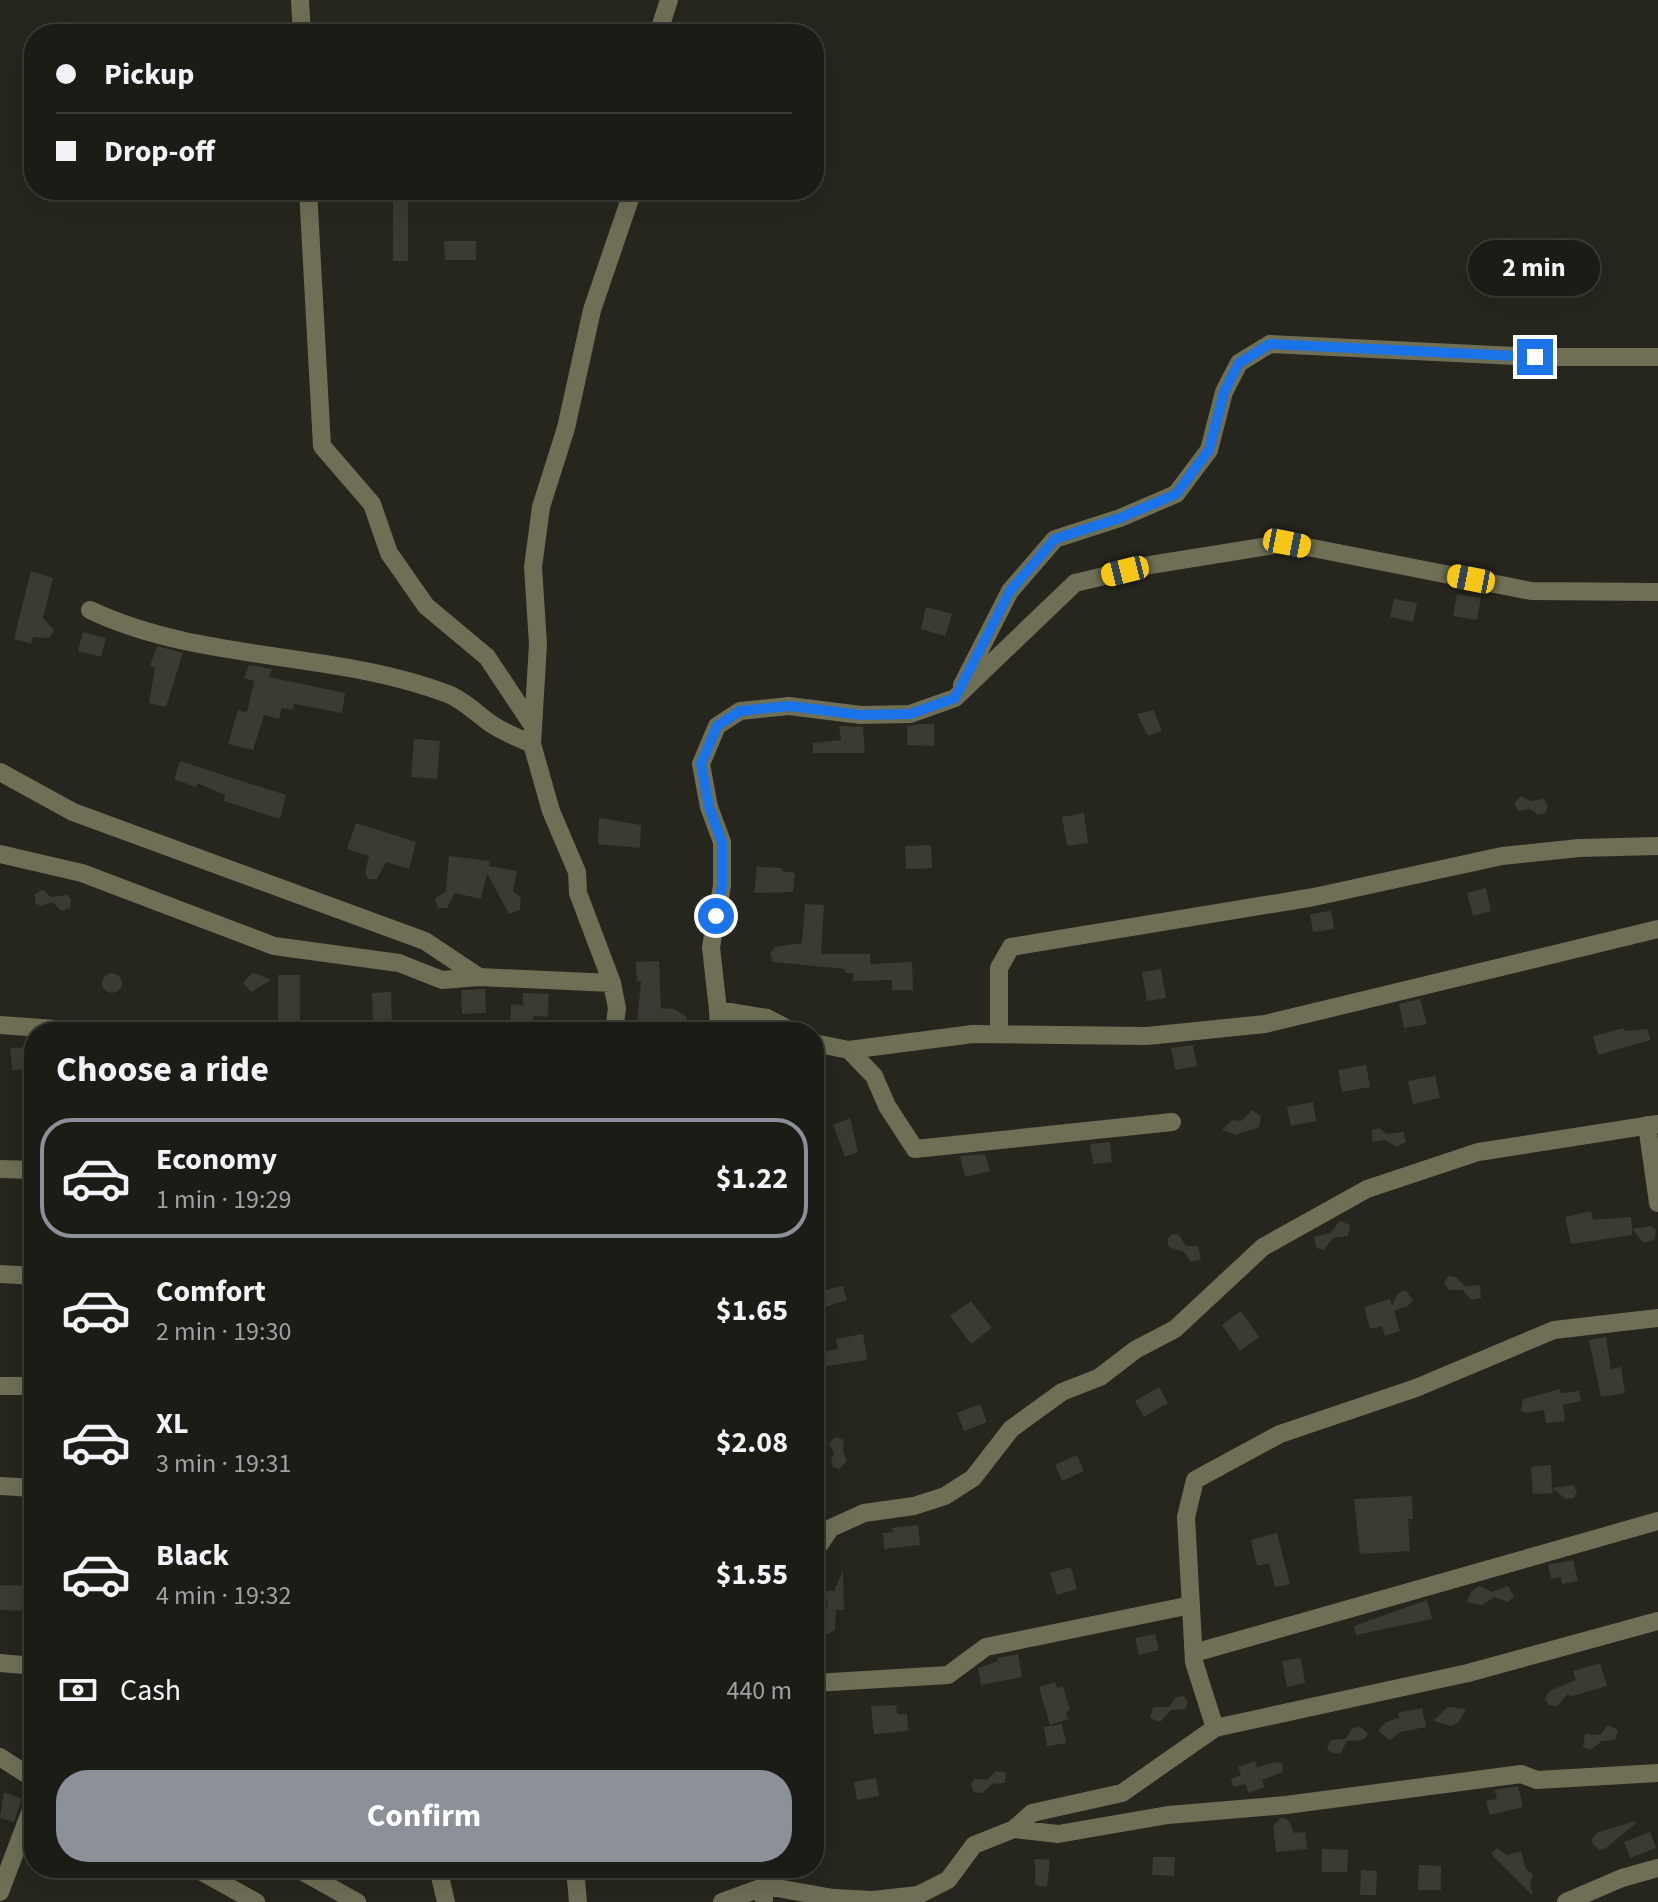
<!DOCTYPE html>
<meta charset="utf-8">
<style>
:root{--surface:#1c1c16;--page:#25251f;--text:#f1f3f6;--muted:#a0a1a1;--line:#3a3a35;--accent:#8c9099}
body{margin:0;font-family:"Source Sans 3",sans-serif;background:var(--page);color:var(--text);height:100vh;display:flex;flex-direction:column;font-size:30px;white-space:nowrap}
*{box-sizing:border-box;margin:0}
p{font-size:26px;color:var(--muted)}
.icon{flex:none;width:44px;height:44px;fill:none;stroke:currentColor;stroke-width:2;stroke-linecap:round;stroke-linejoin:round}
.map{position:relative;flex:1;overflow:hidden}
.drawer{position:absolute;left:24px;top:1022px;width:800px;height:856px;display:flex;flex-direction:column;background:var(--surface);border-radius:32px;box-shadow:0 8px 32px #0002,0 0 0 2px var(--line)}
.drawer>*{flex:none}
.hud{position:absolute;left:24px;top:24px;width:800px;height:176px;border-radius:32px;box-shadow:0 8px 32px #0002,0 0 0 2px var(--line);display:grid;align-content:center;height:176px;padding:0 32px;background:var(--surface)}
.end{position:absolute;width:36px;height:36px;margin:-18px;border:10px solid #1a73e8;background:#fff;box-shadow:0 0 0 4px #fff}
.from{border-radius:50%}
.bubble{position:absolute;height:56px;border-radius:28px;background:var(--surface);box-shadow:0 8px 32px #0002,0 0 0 2px var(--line);font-size:26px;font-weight:700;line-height:56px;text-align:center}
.car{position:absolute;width:24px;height:48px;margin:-24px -12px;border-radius:10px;box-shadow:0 0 6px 2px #0007;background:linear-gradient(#f5c518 24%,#345 0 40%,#f5c518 0 76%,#345 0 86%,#f5c518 0)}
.hud b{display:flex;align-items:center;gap:28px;height:76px;font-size:30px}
.hud b+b{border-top:2px solid var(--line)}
.hud i{width:20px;height:20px;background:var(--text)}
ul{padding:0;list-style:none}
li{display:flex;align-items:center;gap:24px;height:120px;margin:0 16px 12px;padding:0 16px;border:4px solid transparent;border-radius:32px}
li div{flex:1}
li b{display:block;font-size:30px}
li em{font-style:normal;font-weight:700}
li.active{border-color:var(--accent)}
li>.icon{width:72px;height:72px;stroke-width:1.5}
h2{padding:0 32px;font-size:36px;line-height:96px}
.pay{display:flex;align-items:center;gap:20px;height:88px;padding:0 32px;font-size:30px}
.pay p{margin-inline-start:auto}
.action{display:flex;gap:16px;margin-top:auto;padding:16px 32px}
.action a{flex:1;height:92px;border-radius:32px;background:var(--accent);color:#fff;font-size:32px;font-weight:700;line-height:92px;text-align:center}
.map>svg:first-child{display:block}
</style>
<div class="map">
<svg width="1658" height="1902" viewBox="0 0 1658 1902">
<rect width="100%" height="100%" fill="#26261e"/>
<!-- building -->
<path fill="#3b3b32" d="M 393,202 L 408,202 L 408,261 L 393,261 Z
M 444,241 L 476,241 L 476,260 L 445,260 Z
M 31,571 L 53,578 L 43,618 L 54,630 L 50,638 L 33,637 L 31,644 L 14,639 Z
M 1457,594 L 1481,598 L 1477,620 L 1453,616 Z
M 1394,599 L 1417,603 L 1413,622 L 1390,617 Z
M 926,607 L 952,614 L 945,636 L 921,629 Z
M 83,632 L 106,638 L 101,657 L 78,651 Z
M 157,646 L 183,653 L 166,707 L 149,703 L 155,668 L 150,666 Z
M 249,665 L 272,669 L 269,677 L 345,693 L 342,713 L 294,704 L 293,710 L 282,708 L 279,719 L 264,715 L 253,750 L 228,744 L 238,710 L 247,713 L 254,681 L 244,678 Z
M 1154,710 L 1162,731 L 1148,736 L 1137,714 Z
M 919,724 L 934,724 L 934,746 L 907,745 L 907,726 Z
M 839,726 L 863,727 L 865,753 L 813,753 L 813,743 L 841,740 Z
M 414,739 L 440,741 L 437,779 L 411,777 Z
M 180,761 L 286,795 L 280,819 L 224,801 L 225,795 L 197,783 L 196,787 L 174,779 Z
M 1521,796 L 1531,801 L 1544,799 L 1548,806 L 1545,813 L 1538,815 L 1530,809 L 1518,811 L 1514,803 Z
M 1084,813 L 1088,843 L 1067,846 L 1062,817 Z
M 599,818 L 641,825 L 640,848 L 598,844 Z
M 356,823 L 416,842 L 409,869 L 386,862 L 377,879 L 368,879 L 365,872 L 369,856 L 347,849 Z
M 931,845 L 932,868 L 906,869 L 905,846 Z
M 449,856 L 490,861 L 489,866 L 517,871 L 513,891 L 521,898 L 520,910 L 509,914 L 487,873 L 481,899 L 455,893 L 447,908 L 438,908 L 435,899 L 446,891 Z
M 757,867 L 782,868 L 782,871 L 795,873 L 793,892 L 754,893 Z
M 1486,888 L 1491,911 L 1473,916 L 1467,893 Z
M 43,890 L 51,897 L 67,895 L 71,900 L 70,908 L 62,911 L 52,902 L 41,906 L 35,903 L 35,894 Z
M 805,904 L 824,905 L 821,954 L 870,954 L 870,964 L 912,962 L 913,990 L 892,990 L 892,980 L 853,981 L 853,973 L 845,973 L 845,969 L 773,962 L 770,954 L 775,947 L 802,943 Z
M 1331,911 L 1334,929 L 1313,932 L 1310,914 Z
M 659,961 L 661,1008 L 674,1009 L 686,1016 L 689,1025 L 684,1030 L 637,1025 L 641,981 L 637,981 L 636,962 Z
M 1161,969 L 1166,998 L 1147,1001 L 1142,972 Z
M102 983a10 10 0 1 1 20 0a10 10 0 1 1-20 0Z
M 252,973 L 254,973 L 271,980 L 251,992 L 243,983 Z
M 278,975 L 300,975 L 300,1022 L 278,1022 Z
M 485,989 L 486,1013 L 462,1014 L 461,990 Z
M 391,992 L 392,1028 L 373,1028 L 372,993 Z
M 523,993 L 549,994 L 548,1017 L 533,1016 L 533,1026 L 510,1025 L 511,1004 L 523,1005 Z
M 1420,999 L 1427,1024 L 1404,1028 L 1399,1004 Z
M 1624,1028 L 1625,1031 L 1647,1029 L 1651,1040 L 1598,1055 L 1593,1036 Z
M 1193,1045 L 1197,1066 L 1175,1070 L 1171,1048 Z
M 34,1047 L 34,1069 L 12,1070 L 10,1048 Z
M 1366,1065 L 1370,1087 L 1342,1092 L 1338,1070 Z
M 1435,1076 L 1440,1098 L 1413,1104 L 1408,1081 Z
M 1313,1102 L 1316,1121 L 1291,1126 L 1287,1107 Z
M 1252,1110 L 1261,1116 L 1259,1127 L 1235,1135 L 1222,1130 L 1232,1120 L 1241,1121 Z
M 850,1118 L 858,1152 L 845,1157 L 833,1125 Z
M 1379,1128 L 1387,1134 L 1403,1132 L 1406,1142 L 1397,1147 L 1385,1140 L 1372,1142 L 1372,1130 Z
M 1110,1142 L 1112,1162 L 1093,1164 L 1090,1144 Z
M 985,1154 L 990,1171 L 965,1177 L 960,1156 Z
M 1591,1211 L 1593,1220 L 1631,1217 L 1632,1229 L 1651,1226 L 1656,1230 L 1655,1239 L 1644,1243 L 1632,1229 L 1632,1235 L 1571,1244 L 1565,1217 Z
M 1340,1221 L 1350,1225 L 1348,1236 L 1333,1238 L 1324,1250 L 1316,1248 L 1314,1237 L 1330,1233 Z
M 1172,1234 L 1179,1235 L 1186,1246 L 1198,1246 L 1201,1259 L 1191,1262 L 1184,1252 L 1169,1247 L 1167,1240 Z
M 1448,1276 L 1456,1277 L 1465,1286 L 1480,1285 L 1481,1298 L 1471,1300 L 1463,1290 L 1449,1290 L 1444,1283 Z
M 843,1286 L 847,1300 L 822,1308 L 818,1292 Z
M 1405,1290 L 1413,1300 L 1408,1306 L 1394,1311 L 1400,1331 L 1385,1336 L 1382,1326 L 1370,1329 L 1364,1307 L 1390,1299 L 1392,1306 L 1398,1293 Z
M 971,1301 L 992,1328 L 971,1344 L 950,1316 Z
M 1241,1311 L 1259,1337 L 1240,1351 L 1222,1325 Z
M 863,1334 L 867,1360 L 814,1368 L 814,1353 L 838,1349 L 836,1339 Z
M 1606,1337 L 1611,1369 L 1621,1367 L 1625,1393 L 1601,1397 L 1589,1340 Z
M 1159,1387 L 1168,1403 L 1144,1417 L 1135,1401 Z
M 1560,1389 L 1561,1393 L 1579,1391 L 1581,1401 L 1563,1405 L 1565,1421 L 1546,1423 L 1544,1410 L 1527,1413 L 1521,1411 L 1523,1399 Z
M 980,1404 L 987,1422 L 964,1431 L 957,1413 Z
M 835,1437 L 844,1440 L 843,1452 L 847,1461 L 840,1469 L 833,1467 L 831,1461 L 834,1453 L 829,1444 Z
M 1077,1455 L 1084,1471 L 1062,1481 L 1055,1465 Z
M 1551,1465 L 1552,1488 L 1573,1485 L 1577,1491 L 1574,1498 L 1566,1499 L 1552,1488 L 1553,1493 L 1533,1494 L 1531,1467 Z
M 1412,1496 L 1413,1519 L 1408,1519 L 1410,1551 L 1360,1554 L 1354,1499 Z
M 918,1525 L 920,1545 L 884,1549 L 883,1533 L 893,1532 L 892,1528 Z
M 1277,1533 L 1290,1584 L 1275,1587 L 1269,1563 L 1257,1566 L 1251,1540 Z
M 1573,1560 L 1578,1581 L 1562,1584 L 1561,1577 L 1551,1579 L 1548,1565 Z
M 1071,1567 L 1077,1589 L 1057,1595 L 1050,1573 Z
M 843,1571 L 844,1610 L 836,1610 L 835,1630 L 826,1635 L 819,1627 L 828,1605 L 825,1591 L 834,1591 Z
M 0,1585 L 29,1586 L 28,1611 L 0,1610 Z
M 1479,1586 L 1492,1592 L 1508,1586 L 1514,1596 L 1508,1602 L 1495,1597 L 1482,1605 L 1467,1602 L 1471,1592 Z
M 1427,1600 L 1432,1619 L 1356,1635 L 1354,1626 Z
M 1155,1634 L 1159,1650 L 1139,1655 L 1135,1638 Z
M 1018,1654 L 1022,1677 L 981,1685 L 978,1668 L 998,1661 L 997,1658 Z
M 1301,1658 L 1305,1683 L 1287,1687 L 1282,1661 Z
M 1600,1663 L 1607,1686 L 1569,1697 L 1568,1694 L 1556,1707 L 1548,1704 L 1545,1699 L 1549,1691 L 1576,1680 L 1573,1671 Z
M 1055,1682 L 1057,1688 L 1063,1686 L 1070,1711 L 1066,1712 L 1068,1719 L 1050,1725 L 1039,1687 Z
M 1184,1696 L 1188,1702 L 1185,1709 L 1171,1710 L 1160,1722 L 1150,1718 L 1153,1707 L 1169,1707 L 1176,1697 Z
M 896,1705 L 897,1714 L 907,1714 L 908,1731 L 874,1734 L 871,1706 Z
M 1448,1707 L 1466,1709 L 1459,1722 L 1451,1726 L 1433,1721 Z
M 1422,1708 L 1426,1727 L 1400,1732 L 1390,1740 L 1378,1731 L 1386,1722 L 1399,1718 L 1398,1713 Z
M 1062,1724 L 1066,1743 L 1047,1746 L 1044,1727 Z
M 1608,1725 L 1618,1730 L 1615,1740 L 1602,1741 L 1590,1750 L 1583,1747 L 1585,1734 L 1600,1735 Z
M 1361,1727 L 1368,1734 L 1363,1740 L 1347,1741 L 1340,1754 L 1330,1752 L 1327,1748 L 1331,1740 L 1345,1739 L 1353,1728 Z
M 1255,1761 L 1257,1768 L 1273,1762 L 1282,1763 L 1283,1772 L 1262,1780 L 1265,1787 L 1249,1793 L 1245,1784 L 1233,1787 L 1231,1779 L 1241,1775 L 1238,1767 Z
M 996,1771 L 1006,1772 L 1005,1783 L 992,1784 L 982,1793 L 974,1792 L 971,1785 L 974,1779 L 987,1780 Z
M 876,1778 L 879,1796 L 857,1800 L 854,1782 Z
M 1518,1786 L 1523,1807 L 1490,1815 L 1486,1801 L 1497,1799 L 1495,1790 Z
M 4,1792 L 22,1799 L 14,1822 L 0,1818 Z
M 1282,1817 L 1289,1821 L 1294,1833 L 1305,1832 L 1307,1849 L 1276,1852 L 1273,1826 Z
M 1635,1821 L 1636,1823 L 1606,1848 L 1600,1850 L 1593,1845 L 1592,1839 L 1597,1833 Z
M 1650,1832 L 1656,1848 L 1630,1858 L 1624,1842 Z
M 1497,1848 L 1507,1855 L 1521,1851 L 1526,1869 L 1533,1875 L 1530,1885 L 1533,1896 L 1491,1854 Z
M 1322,1849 L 1348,1850 L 1347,1872 L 1322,1872 Z
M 1153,1857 L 1175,1857 L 1174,1876 L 1152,1875 Z
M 1035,1859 L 1050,1860 L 1047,1887 L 1035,1885 Z
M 1419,1865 L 1441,1866 L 1441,1890 L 1418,1890 Z
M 1361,1870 L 1377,1871 L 1376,1895 L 1360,1895 Z"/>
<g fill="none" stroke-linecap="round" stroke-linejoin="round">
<!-- minor -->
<path stroke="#6f6f56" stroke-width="18" d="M 300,0 L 302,34
M 658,34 L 669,0
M 308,190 L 322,446 L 372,504 L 389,553 L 426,606 L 487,657 L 531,723
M 90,610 C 202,663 333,650 448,694 C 464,700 479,716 493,725 C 505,733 519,738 532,744
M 962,685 L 1010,591 L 1055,539 L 1120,518 L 1176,494 L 1209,450 L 1224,392 L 1239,363 L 1270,344 L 1535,357 L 1658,357
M 0,772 L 73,812 L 425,941 L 479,977 L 612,983
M 0,854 L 82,873 L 274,946 L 399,963 L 442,980 L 479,977
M 718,1010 L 711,947 L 722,886 L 722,842 L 709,807 L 701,764 L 717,726 L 740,711 L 789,706 L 861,715 L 910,714 L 955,698 L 1075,583 L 1150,565 L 1287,543 L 1531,591 L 1658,592
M 0,1025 L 97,1032
M 614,1032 L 617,1008 L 612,983 L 578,893 L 577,872 L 551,811 L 532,744 L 538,644 L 533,567 L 541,507 L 566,428 L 592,310 L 633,190
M 719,1032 L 718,1010 L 767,1018 L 794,1032
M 999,1034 L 999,968 L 1011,947 L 1314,897 L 1502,856 L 1579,848 L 1658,846
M 814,1043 L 849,1050 L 874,1076 L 887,1106 L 915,1149 L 1172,1122
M 849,1050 L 973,1034 L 1147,1036 L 1265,1024 L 1658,929
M 1647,1125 L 1658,1203
M 0,1169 L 34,1170
M 0,1274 L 34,1276
M 0,1386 L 34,1386
M 0,1486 L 34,1488
M 814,1552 L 831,1528 L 864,1513 L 914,1506 L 945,1496 L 973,1478 L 1011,1429 L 1062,1392 L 1100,1377 L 1135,1350 L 1175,1329 L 1263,1247 L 1367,1189 L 1478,1152 L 1658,1124
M 1194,1653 L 1658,1521
M 0,1663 L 34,1666
M 814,1683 L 948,1675 L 986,1647 L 1191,1605
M 1215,1728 L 1194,1662 L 1186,1517 L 1195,1480 L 1280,1434 L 1416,1388 L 1554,1330 L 1658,1318
M 0,1757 L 34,1779
M 1014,1829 L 1058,1834 L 1168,1815 L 1286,1805 L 1521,1774 L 1537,1780 L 1658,1773
M 195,1868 L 256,1902
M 296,1868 L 357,1902
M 438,1868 L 446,1902
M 575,1868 L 578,1902
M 0,1892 L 34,1802
M 722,1902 L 766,1886 L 833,1898 L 873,1900 L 918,1895 L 948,1880 L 974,1845 L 1014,1829 L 1032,1813 L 1122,1793 L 1215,1728 L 1468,1673 L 1658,1621
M 764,1902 L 764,1868
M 1566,1902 L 1622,1878 L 1658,1868"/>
</g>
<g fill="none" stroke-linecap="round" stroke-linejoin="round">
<!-- route -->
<path stroke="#1a73e8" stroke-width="10" d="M 716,916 L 722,886 L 722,842 L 709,807 L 701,764 L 717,726 L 740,711 L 789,706 L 861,715 L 910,714 L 955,698 L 1010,591 L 1055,539 L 1120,518 L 1176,494 L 1209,450 L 1224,392 L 1239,363 L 1270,344 L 1535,357"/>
</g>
</svg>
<i class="end from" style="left:716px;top:916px"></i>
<i class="end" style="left:1535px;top:357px"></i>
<div class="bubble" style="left:1468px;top:240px;width:132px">2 min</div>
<i class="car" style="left:1287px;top:543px;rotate:101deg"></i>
<i class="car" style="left:1125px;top:571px;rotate:256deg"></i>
<i class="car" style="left:1471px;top:579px;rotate:281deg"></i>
<div class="hud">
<b><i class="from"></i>Pickup</b>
<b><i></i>Drop-off</b>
</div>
<section class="drawer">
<h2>Choose a ride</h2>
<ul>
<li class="active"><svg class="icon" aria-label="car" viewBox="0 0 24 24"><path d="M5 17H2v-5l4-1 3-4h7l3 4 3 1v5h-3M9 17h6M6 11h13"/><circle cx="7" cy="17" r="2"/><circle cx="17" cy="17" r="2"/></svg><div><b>Economy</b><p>1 min · 19:29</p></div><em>$1.22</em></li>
<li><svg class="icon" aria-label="car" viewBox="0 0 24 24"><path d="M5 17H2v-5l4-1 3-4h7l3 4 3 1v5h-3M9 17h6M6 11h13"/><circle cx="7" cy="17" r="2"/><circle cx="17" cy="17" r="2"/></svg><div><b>Comfort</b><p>2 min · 19:30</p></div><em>$1.65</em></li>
<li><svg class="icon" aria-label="car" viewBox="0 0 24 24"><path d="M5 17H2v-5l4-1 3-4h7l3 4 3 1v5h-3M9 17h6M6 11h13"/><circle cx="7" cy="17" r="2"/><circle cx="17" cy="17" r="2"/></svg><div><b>XL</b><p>3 min · 19:31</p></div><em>$2.08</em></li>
<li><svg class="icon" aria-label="car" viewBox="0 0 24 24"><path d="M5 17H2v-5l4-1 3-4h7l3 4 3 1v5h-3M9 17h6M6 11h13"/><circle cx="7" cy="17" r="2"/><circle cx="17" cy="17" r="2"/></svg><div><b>Black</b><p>4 min · 19:32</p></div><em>$1.55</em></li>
</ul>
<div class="pay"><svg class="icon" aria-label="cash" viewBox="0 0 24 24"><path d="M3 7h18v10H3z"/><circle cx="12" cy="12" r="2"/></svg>Cash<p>440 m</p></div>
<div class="action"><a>Confirm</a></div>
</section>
</div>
